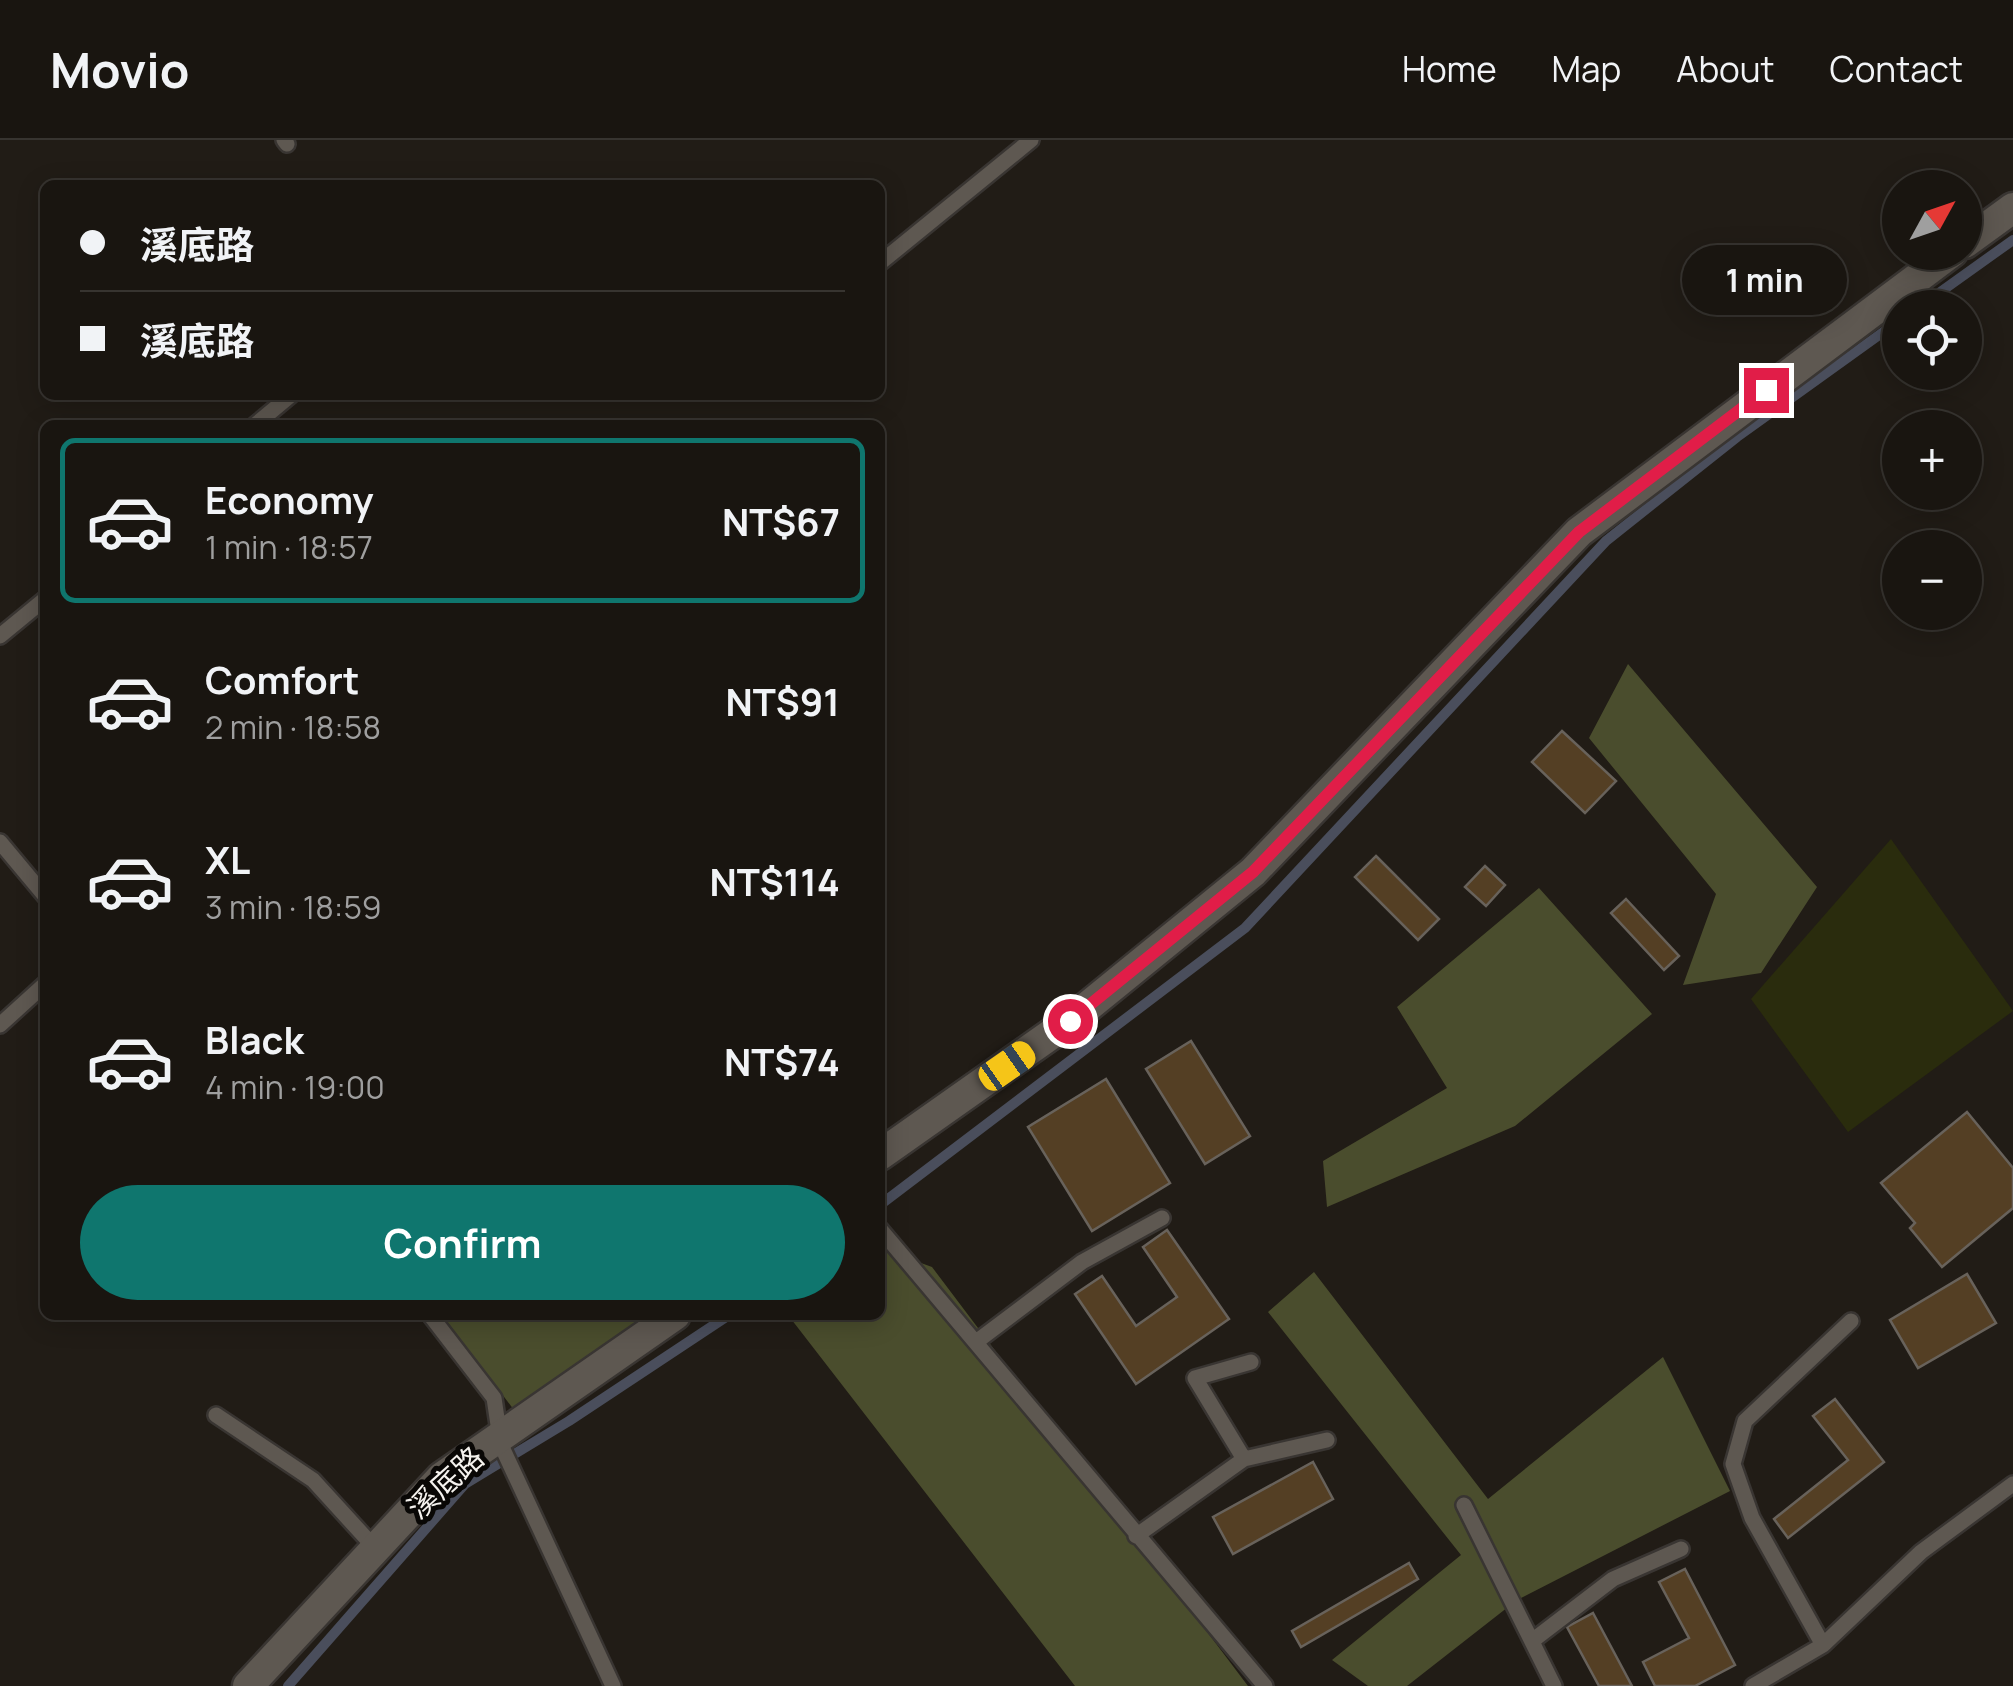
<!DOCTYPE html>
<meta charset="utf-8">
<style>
:root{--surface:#191510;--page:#221e19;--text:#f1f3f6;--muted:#9f9f9f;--line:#373430;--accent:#0f766e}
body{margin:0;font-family:Manrope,"Noto Sans TC",sans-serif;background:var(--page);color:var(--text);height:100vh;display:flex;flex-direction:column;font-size:38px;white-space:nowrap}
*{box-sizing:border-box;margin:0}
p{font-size:32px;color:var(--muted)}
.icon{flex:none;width:55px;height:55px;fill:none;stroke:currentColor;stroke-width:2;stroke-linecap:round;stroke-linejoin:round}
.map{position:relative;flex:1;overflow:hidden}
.details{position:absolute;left:40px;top:280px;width:845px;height:900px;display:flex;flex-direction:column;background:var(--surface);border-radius:15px;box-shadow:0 5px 25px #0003,0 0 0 2px var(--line)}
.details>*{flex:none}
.hud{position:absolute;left:40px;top:40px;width:845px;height:220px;border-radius:15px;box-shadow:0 5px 25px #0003,0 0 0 2px var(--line);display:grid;align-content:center;height:220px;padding:0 40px;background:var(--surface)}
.needle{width:65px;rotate:50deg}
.buttons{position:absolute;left:1882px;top:30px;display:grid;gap:20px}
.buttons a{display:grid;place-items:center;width:100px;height:100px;border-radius:50%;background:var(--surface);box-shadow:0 5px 25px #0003,0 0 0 2px var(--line);font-size:50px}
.end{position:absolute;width:45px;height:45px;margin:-22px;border:12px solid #e11d48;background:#fff;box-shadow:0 0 0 5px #fff}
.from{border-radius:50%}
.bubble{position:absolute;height:70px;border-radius:35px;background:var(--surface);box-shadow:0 5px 25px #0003,0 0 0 2px var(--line);font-size:32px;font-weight:700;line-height:70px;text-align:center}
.car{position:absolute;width:30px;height:60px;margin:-30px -15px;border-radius:12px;box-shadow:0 0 8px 2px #0007;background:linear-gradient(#f5c518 24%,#345 0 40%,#f5c518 0 76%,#345 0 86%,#f5c518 0)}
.hud b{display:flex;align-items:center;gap:35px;height:95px;font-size:38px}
.hud b+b{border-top:2px solid var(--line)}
.hud i{width:25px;height:25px;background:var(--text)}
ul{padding:18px 0 0;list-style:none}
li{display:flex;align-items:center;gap:30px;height:165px;margin:0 20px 15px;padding:0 20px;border:5px solid transparent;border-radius:15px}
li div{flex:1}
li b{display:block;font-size:38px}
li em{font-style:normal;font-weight:700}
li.active{border-color:var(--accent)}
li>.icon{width:90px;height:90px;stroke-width:1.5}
.primary-button{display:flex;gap:20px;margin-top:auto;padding:20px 40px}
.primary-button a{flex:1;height:115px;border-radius:60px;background:var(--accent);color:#fff;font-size:40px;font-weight:700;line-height:115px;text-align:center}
header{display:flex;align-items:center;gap:60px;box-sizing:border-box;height:140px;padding:0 50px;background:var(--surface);border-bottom:2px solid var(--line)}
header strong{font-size:48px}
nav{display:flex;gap:55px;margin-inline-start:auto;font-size:35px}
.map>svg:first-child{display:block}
</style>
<header>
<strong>Movio</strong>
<nav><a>Home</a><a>Map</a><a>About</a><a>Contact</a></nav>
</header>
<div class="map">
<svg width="2013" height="1546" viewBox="0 0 2013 1546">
<rect width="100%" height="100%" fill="#211c16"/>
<!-- green -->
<path fill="#2a2c0d" d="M 1891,699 L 2013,871 L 1848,992 L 1751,859 Z"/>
<!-- forest -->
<path fill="#4a4d2d" d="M 1628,524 L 1817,747 L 1761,833 L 1683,845 L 1716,754 L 1589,598 Z
M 1539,748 L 1652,874 L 1515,986 L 1327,1067 L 1323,1021 L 1447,948 L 1397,867 Z
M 880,1108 L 932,1127 L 1248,1546 L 1075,1546 L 788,1175 L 880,1175 Z
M 1314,1132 L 1488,1359 L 1663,1217 L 1730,1351 L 1517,1460 L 1407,1546 L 1368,1546 L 1332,1520 L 1461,1415 L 1268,1172 Z
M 442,1175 L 647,1175 L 568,1244 L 514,1270 Z"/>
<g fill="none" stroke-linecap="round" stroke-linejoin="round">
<!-- stream -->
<path stroke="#4a4e5c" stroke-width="10" d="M 1918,168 L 2013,100
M 880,1065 L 1245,788 L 1606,401 L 1737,297 L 1900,180
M 288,1546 L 465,1344 L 569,1281 L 729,1175"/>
</g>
<!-- building -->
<path fill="#543f24" stroke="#68625b" stroke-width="2.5" d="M 1562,591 L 1616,641 L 1585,673 L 1532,622 Z
M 1376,716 L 1439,779 L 1418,800 L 1355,737 Z
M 1485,726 L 1505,745 L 1486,766 L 1465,747 Z
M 1626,759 L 1679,816 L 1664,830 L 1611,773 Z
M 1191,901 L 1250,996 L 1205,1024 L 1146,929 Z
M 1106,939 L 1170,1043 L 1092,1091 L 1028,987 Z
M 1967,972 L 2013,1028 L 2013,1068 L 1942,1127 L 1910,1088 L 1915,1083 L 1881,1043 Z
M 1167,1090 L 1229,1179 L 1136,1244 L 1075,1154 L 1102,1136 L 1136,1186 L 1177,1157 L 1143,1107 Z
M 1967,1134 L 1996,1183 L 1918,1228 L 1890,1180 Z
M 1835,1259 L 1884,1322 L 1788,1398 L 1774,1379 L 1848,1320 L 1813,1276 Z
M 1313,1322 L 1333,1359 L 1233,1414 L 1213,1377 Z
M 1409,1423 L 1418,1439 L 1301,1507 L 1292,1491 Z
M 1685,1429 L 1735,1525 L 1695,1546 L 1655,1546 L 1643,1522 L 1689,1498 L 1659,1442 Z
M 1593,1473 L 1632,1546 L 1599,1546 L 1567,1487 Z"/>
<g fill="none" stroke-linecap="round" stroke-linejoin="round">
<defs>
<path id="service" d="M 284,0 L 287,4
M 880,123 L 1031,0
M 255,285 L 291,255
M 0,496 L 45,459
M 0,702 L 45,756
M 0,885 L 45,844
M 880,1089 L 1265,1546
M 430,1175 L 494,1258 L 501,1305 L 613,1546
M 976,1202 L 1082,1122 L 1162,1078
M 216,1275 L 313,1340 L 375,1408
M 1244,1319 L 1195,1238 L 1251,1222
M 1464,1365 L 1554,1546
M 1136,1396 L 1244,1319 L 1327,1300
M 1532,1501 L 1613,1439 L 1681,1409
M 1823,1505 L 1752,1378 L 1733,1324 L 1745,1281 L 1851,1181
M 1753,1546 L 1823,1505 L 1921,1412 L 2013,1344"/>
<path id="minor" d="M 1965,103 L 2013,68
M 880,1015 L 1070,881 L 1253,732 L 1579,392 L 1952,112
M 248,1546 L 442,1337 L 675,1175"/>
</defs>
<!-- service casing -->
<use href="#service" stroke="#393532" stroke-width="20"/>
<!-- minor casing -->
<use href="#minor" stroke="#393532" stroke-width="35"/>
<!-- service -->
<use href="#service" stroke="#5e5851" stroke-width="15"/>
<!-- minor -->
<use href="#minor" stroke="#5e5851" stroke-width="30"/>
</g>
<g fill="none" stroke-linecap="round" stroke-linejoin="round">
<!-- route -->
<path stroke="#e11d48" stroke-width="12" d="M 1070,881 L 1253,732 L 1579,392 L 1766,250"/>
</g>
<g text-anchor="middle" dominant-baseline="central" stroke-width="10" stroke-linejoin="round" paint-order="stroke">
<!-- street labels -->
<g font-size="30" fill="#f5f2ee" stroke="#090705">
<text transform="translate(445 1342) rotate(-42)">溪底路</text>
</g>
</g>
</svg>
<div class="buttons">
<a><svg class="needle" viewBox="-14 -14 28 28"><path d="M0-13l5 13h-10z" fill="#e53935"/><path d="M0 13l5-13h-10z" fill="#9f9f9f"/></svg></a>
<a><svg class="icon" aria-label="locate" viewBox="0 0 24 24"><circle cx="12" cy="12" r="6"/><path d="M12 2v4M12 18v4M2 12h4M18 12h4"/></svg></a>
<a>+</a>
<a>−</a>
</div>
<i class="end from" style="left:1070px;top:881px"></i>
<i class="end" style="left:1766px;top:250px"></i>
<div class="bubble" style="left:1682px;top:105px;width:165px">1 min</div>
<i class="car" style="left:1007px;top:926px;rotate:55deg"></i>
<div class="hud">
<b><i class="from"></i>溪底路</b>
<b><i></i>溪底路</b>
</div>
<section class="details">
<ul>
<li class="active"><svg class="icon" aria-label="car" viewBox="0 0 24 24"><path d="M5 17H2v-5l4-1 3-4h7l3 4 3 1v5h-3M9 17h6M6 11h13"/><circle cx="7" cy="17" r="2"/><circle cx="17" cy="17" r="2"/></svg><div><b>Economy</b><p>1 min · 18:57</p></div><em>NT$67</em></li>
<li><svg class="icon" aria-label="car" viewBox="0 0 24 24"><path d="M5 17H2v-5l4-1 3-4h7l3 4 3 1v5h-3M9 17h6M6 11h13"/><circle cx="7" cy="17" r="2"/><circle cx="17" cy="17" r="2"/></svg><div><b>Comfort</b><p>2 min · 18:58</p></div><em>NT$91</em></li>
<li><svg class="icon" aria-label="car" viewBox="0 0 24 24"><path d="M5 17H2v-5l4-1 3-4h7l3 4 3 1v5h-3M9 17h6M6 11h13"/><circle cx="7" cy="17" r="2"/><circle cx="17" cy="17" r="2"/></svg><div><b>XL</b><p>3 min · 18:59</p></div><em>NT$114</em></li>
<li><svg class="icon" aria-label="car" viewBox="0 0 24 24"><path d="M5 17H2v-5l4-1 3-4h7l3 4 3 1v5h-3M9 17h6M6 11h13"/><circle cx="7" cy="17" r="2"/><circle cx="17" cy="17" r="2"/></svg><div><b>Black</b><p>4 min · 19:00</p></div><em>NT$74</em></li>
</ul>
<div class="primary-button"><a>Confirm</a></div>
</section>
</div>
